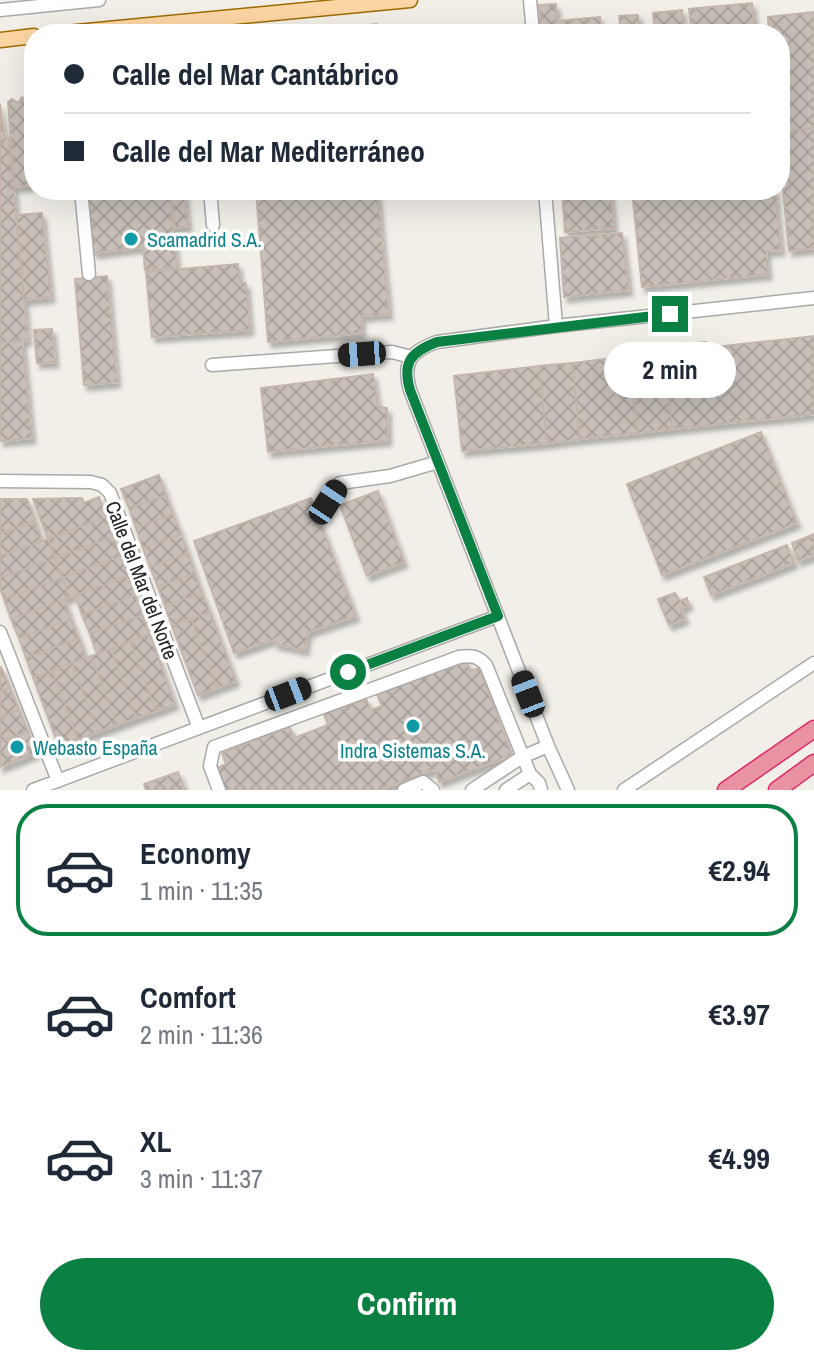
<!DOCTYPE html>
<meta charset="utf-8">
<style>
:root{--surface:#fff;--page:#f2f2f3;--text:#1f2937;--muted:#747a83;--line:#e0e1e3;--accent:#0b8043}
body{margin:0;font-family:"Archivo Narrow",sans-serif;background:var(--page);color:var(--text);height:100vh;display:flex;flex-direction:column;font-size:30px;white-space:nowrap}
*{box-sizing:border-box;margin:0}
p{font-size:26px;color:var(--muted)}
.icon{flex:none;width:44px;height:44px;fill:none;stroke:currentColor;stroke-width:2;stroke-linecap:round;stroke-linejoin:round}
.map{position:relative;height:790px;overflow:hidden}
.details{display:flex;flex-direction:column;background:var(--surface);flex:1}
.details>*{flex:none}
.hud{position:absolute;left:24px;top:24px;width:766px;height:176px;border-radius:32px;box-shadow:0 8px 32px #0002;display:grid;align-content:center;height:176px;padding:0 40px;background:var(--surface)}
.end{position:absolute;width:36px;height:36px;margin:-18px;border:10px solid #0b8043;background:#fff;box-shadow:0 0 0 4px #fff}
.from{border-radius:50%}
.bubble{position:absolute;height:56px;border-radius:28px;background:var(--surface);box-shadow:0 8px 32px #0002;font-size:26px;font-weight:700;line-height:56px;text-align:center}
.car{position:absolute;width:24px;height:48px;margin:-24px -12px;border-radius:10px;box-shadow:0 0 6px 2px #0007;background:linear-gradient(#222 24%,#8ab4d8 0 40%,#222 0 76%,#8ab4d8 0 86%,#222 0)}
.hud b{display:flex;align-items:center;gap:28px;height:76px;font-size:30px}
.hud b+b{border-top:2px solid var(--line)}
.hud i{width:20px;height:20px;background:var(--text)}
ul{padding:14px 0 0;list-style:none}
li{display:flex;align-items:center;gap:24px;height:132px;margin:0 16px 12px;padding:0 24px;border:4px solid transparent;border-radius:32px}
li div{flex:1}
li b{display:block;font-size:30px}
li em{font-style:normal;font-weight:700}
li.selected{border-color:var(--accent)}
li>.icon{width:72px;height:72px;stroke-width:1.5}
.button{display:flex;gap:16px;margin-top:auto;padding:16px 40px}
.button a{flex:1;height:92px;border-radius:48px;background:var(--accent);color:#fff;font-size:32px;font-weight:700;line-height:92px;text-align:center}
.map>svg:first-child{display:block}
</style>
<div class="map">
<svg width="814" height="790" viewBox="0 0 814 790">
<defs>
<pattern id="building-cross-hatch" width="8" height="8" patternUnits="userSpaceOnUse" patternTransform="scale(2)"><rect width="8" height="8" fill="#c7bfb8"/><path d="M0 0l8 8M0 8l8-8" fill="none" stroke="#aba49e"/></pattern>
<filter id="shadow"><feDropShadow dx="3.5" dy="5.5" stdDeviation="2" flood-color="#0004"/></filter>
</defs>
<rect width="100%" height="100%" fill="#f2efe9"/>
<!-- building -->
<path fill="url(#building-cross-hatch)" stroke="#c4b6ab" stroke-width="2" filter="url(#shadow)" d="M 752,3 L 755,34 L 692,34 L 689,9 Z
M 556,4 L 557,21 L 600,17 L 602,34 L 541,34 L 539,5 Z
M 682,10 L 684,34 L 655,34 L 653,13 Z
M 814,12 L 814,128 L 780,132 L 780,34 L 769,34 L 768,17 Z
M 638,15 L 640,34 L 621,34 L 619,16 Z
M 377,24 L 378,32 L 358,34 L 280,34 Z
M 22,97 L 27,101 L 31,97 L 34,99 L 34,185 L 14,187 L 8,102 L 12,99 L 18,103 Z
M 0,104 L 5,138 L 9,138 L 28,340 L 0,343 Z
M 814,128 L 814,248 L 789,251 L 780,161 L 780,132 Z
M 83,190 L 170,190 L 177,268 L 145,270 L 143,247 L 94,253 L 93,248 L 88,248 Z
M 171,190 L 184,190 L 188,226 L 175,228 Z
M 256,190 L 377,190 L 389,314 L 361,316 L 362,333 L 268,342 Z
M 562,190 L 610,190 L 614,228 L 565,232 Z
M 632,190 L 775,190 L 781,250 L 766,251 L 768,274 L 642,287 Z
M 42,213 L 51,297 L 24,300 L 16,215 Z
M 622,233 L 629,290 L 564,297 L 560,238 Z
M 238,264 L 240,283 L 246,283 L 250,330 L 152,337 L 146,272 Z
M 107,276 L 117,382 L 84,385 L 75,279 Z
M 52,329 L 55,362 L 37,363 L 34,330 Z
M 814,336 L 814,414 L 672,429 L 667,382 L 701,379 L 697,343 L 706,342 L 706,348 Z
M 22,341 L 32,438 L 0,441 L 0,343 Z
M 629,356 L 638,433 L 580,439 L 572,363 Z
M 572,363 L 580,439 L 547,443 L 539,366 Z
M 539,366 L 547,443 L 462,451 L 454,376 Z
M 373,374 L 378,407 L 387,408 L 388,440 L 268,452 L 261,388 Z
M 667,382 L 672,429 L 638,433 L 633,386 Z
M 761,432 L 797,523 L 662,575 L 627,484 Z
M 159,475 L 166,495 L 129,508 L 121,489 Z
M 378,491 L 404,562 L 367,576 L 340,505 Z
M 166,495 L 173,514 L 136,528 L 129,508 Z
M 99,497 L 106,517 L 48,539 L 33,499 L 82,498 L 84,503 Z
M 311,498 L 356,616 L 308,632 L 305,650 L 275,644 L 274,639 L 234,653 L 194,541 Z
M 0,499 L 27,499 L 35,521 L 0,534 Z
M 173,514 L 181,534 L 143,548 L 136,528 Z
M 106,517 L 113,537 L 55,558 L 48,539 Z
M 35,521 L 42,541 L 0,556 L 0,534 Z
M 181,534 L 188,553 L 150,567 L 143,548 Z
M 814,534 L 814,555 L 798,561 L 792,543 Z
M 113,537 L 121,556 L 62,578 L 55,558 Z
M 48,539 L 55,558 L 0,578 L 0,556 Z
M 787,545 L 794,563 L 711,595 L 704,577 Z
M 188,553 L 195,573 L 158,587 L 150,567 Z
M 121,556 L 128,576 L 70,597 L 62,578 Z
M 55,558 L 62,578 L 4,599 L 0,588 L 0,578 Z
M 195,573 L 202,593 L 165,606 L 158,587 Z
M 128,576 L 135,595 L 82,615 L 75,595 Z
M 62,578 L 70,597 L 11,619 L 4,599 Z
M 202,593 L 210,612 L 172,626 L 165,606 Z
M 675,593 L 680,601 L 687,598 L 689,605 L 681,608 L 685,619 L 669,625 L 658,599 Z
M 135,595 L 142,615 L 90,634 L 82,615 Z
M 64,599 L 71,619 L 19,638 L 11,619 Z
M 210,612 L 236,681 L 217,688 L 191,619 Z
M 142,615 L 150,634 L 97,654 L 90,634 Z
M 71,619 L 79,638 L 26,658 L 19,638 Z
M 191,619 L 217,688 L 198,695 L 172,626 Z
M 150,634 L 175,704 L 156,711 L 130,641 Z
M 79,638 L 86,658 L 33,677 L 26,658 Z
M 130,641 L 156,711 L 136,718 L 111,649 Z
M 111,649 L 136,718 L 117,725 L 91,656 Z
M 91,656 L 117,725 L 98,732 L 72,663 Z
M 467,661 L 470,671 L 479,668 L 512,755 L 439,782 L 435,769 L 379,790 L 225,790 L 217,768 L 226,764 L 222,753 L 290,727 L 294,738 L 328,725 L 324,714 L 366,699 L 371,710 L 382,706 L 377,694 Z
M 72,663 L 98,732 L 78,740 L 52,670 Z
M 1,667 L 10,688 L 0,692 L 0,668 Z
M 52,670 L 78,740 L 59,747 L 33,677 Z
M 10,688 L 19,710 L 0,717 L 0,692 Z
M 19,710 L 28,731 L 0,742 L 0,717 Z
M 28,731 L 36,753 L 0,767 L 0,742 Z
M 178,772 L 185,790 L 146,790 L 144,784 Z"/>
<g fill="none" stroke-linecap="round" stroke-linejoin="round">
<defs>
<path id="minor" d="M 530,0 L 533,34
M 0,10 L 99,0
M 81,190 L 89,274
M 210,190 L 213,225
M 545,190 L 556,326
M 212,365 L 392,352 L 411,357
M 0,481 L 91,482 L 102,485 L 110,493 L 199,728
M 328,502 L 340,483 L 390,476 L 438,462
M 0,632 L 58,781
M 530,774 L 539,783 L 541,790
M 33,790 L 498,616
M 219,790 L 210,766 L 214,747 L 459,657 C 471,655 478,656 486,665 L 530,774 L 506,790
M 404,790 L 423,782 L 433,790
M 472,790 L 522,757 L 548,746
M 568,790 L 548,746 L 410,390 C 402,362 411,351 437,342 L 556,326 L 814,298
M 624,790 L 814,663"/>
<path id="major" d="M 56,34 L 410,0
M 0,40 L 34,36"/>
<path id="highway" d="M 726,790 L 814,729
M 777,790 L 814,763"/>
</defs>
<!-- minor casing -->
<use href="#minor" stroke="#a9a9a9" stroke-width="15"/>
<!-- major casing -->
<use href="#major" stroke="#a06b00" stroke-width="17"/>
<!-- highway casing -->
<use href="#highway" stroke="#dc2a67" stroke-width="19"/>
<!-- minor -->
<use href="#minor" stroke="#fff" stroke-width="12"/>
<!-- major -->
<use href="#major" stroke="#fcd6a4" stroke-width="14"/>
<!-- highway -->
<use href="#highway" stroke="#e892a2" stroke-width="16"/>
</g>
<g fill="none" stroke-linecap="round" stroke-linejoin="round">
<!-- route -->
<path stroke="#0b8043" stroke-width="10" d="M 348,672 L 498,616 L 410,390 C 402,362 411,352 437,342 L 670,314"/>
</g>
<!-- markers -->
<g fill="#0f9aa8" stroke="#fff" stroke-width="3">
<circle cx="131" cy="239" r="8"/>
<circle cx="413" cy="726" r="8"/>
<circle cx="17" cy="747" r="8"/>
</g>
<g text-anchor="middle" dominant-baseline="central" stroke-width="7" stroke-linejoin="round" paint-order="stroke">
<!-- culture labels -->
<g font-size="20" fill="#0d838f" stroke="#fff" text-anchor="start">
<text x="147" y="239">Scamadrid S.A.</text>
<text x="33" y="747">Webasto España</text>
<text x="413" y="750" text-anchor="middle">Indra Sistemas S.A.</text>
</g>
<!-- street labels -->
<g font-size="20" fill="#222" stroke="#fff">
<text transform="translate(142 580) rotate(69)">Calle del Mar del Norte</text>
</g>
</g>
</svg>
<i class="end from" style="left:348px;top:672px"></i>
<i class="end" style="left:670px;top:314px"></i>
<div class="bubble" style="left:604px;top:342px;width:132px">2 min</div>
<i class="car" style="left:362px;top:354px;rotate:266deg"></i>
<i class="car" style="left:328px;top:502px;rotate:33deg"></i>
<i class="car" style="left:288px;top:694px;rotate:69deg"></i>
<i class="car" style="left:528px;top:694px;rotate:339deg"></i>
<div class="hud">
<b><i class="from"></i>Calle del Mar Cantábrico</b>
<b><i></i>Calle del Mar Mediterráneo</b>
</div>
</div>
<section class="details">
<ul>
<li class="selected"><svg class="icon" aria-label="car" viewBox="0 0 24 24"><path d="M5 17H2v-5l4-1 3-4h7l3 4 3 1v5h-3M9 17h6M6 11h13"/><circle cx="7" cy="17" r="2"/><circle cx="17" cy="17" r="2"/></svg><div><b>Economy</b><p>1 min · 11:35</p></div><em>€2.94</em></li>
<li><svg class="icon" aria-label="car" viewBox="0 0 24 24"><path d="M5 17H2v-5l4-1 3-4h7l3 4 3 1v5h-3M9 17h6M6 11h13"/><circle cx="7" cy="17" r="2"/><circle cx="17" cy="17" r="2"/></svg><div><b>Comfort</b><p>2 min · 11:36</p></div><em>€3.97</em></li>
<li><svg class="icon" aria-label="car" viewBox="0 0 24 24"><path d="M5 17H2v-5l4-1 3-4h7l3 4 3 1v5h-3M9 17h6M6 11h13"/><circle cx="7" cy="17" r="2"/><circle cx="17" cy="17" r="2"/></svg><div><b>XL</b><p>3 min · 11:37</p></div><em>€4.99</em></li>
</ul>
<div class="button"><a>Confirm</a></div>
</section>
